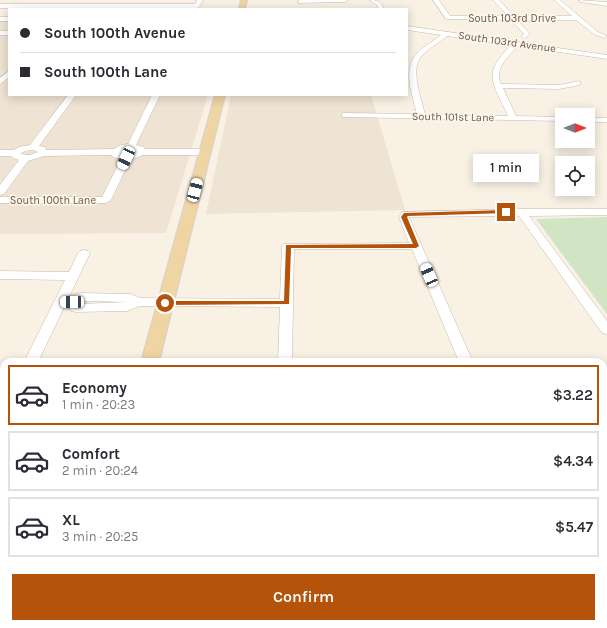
<!DOCTYPE html>
<meta charset="utf-8">
<style>
:root{--surface:#fff;--page:#f7f7f7;--text:#2b2b33;--muted:#7c7c81;--line:#e1e1e2;--accent:#b45309}
body{margin:0;font-family:Karla,sans-serif;background:var(--page);color:var(--text);height:100vh;display:flex;flex-direction:column;font-size:15px;white-space:nowrap}
*{box-sizing:border-box;margin:0}
p{font-size:13px;color:var(--muted)}
.icon{flex:none;width:22px;height:22px;fill:none;stroke:currentColor;stroke-width:2;stroke-linecap:round;stroke-linejoin:round}
.map{position:relative;flex:1;overflow:hidden}
.drawer{position:absolute;left:0px;top:358px;width:607px;height:270px;display:flex;flex-direction:column;background:var(--surface);border-radius:12px 12px 0 0;box-shadow:0 2px 10px #0003}
.drawer>*{flex:none}
.guide{position:absolute;left:8px;top:8px;width:400px;height:88px;border-radius:0px;box-shadow:0 2px 10px #0003;display:grid;align-content:center;height:88px;padding:0 12px;background:var(--surface)}
.needle{width:26px;rotate:90deg}
.controls{position:absolute;left:555px;top:108px;display:grid;gap:8px}
.controls a{display:grid;place-items:center;width:40px;height:40px;border-radius:0px;background:var(--surface);box-shadow:0 2px 10px #0003;font-size:20px}
.end{position:absolute;width:18px;height:18px;margin:-9px;border:5px solid #b45309;background:#fff;box-shadow:0 0 0 2px #fff}
.from{border-radius:50%}
.bubble{position:absolute;height:28px;border-radius:0px;background:var(--surface);box-shadow:0 2px 10px #0003;font-size:13px;font-weight:600;line-height:28px;text-align:center}
.car{position:absolute;width:12px;height:24px;margin:-12px -6px;border-radius:5px;box-shadow:0 0 3px 1px #0007;background:linear-gradient(#fff 24%,#345 0 40%,#fff 0 76%,#345 0 86%,#fff 0)}
.guide b{display:flex;align-items:center;gap:14px;height:38px;font-size:15px}
.guide b+b{border-top:1px solid var(--line)}
.guide i{width:10px;height:10px;background:var(--text)}
ul{padding:7px 0 0;list-style:none}
li{display:flex;align-items:center;gap:12px;height:60px;margin:0 8px 6px;padding:0 4px;border:2px solid var(--line);border-radius:0px}
li div{flex:1}
li b{display:block;font-size:15px}
li em{font-style:normal;font-weight:600}
li.selected{border-color:var(--accent)}
li>.icon{width:36px;height:36px;stroke-width:1.5}
.action{display:flex;gap:8px;margin-top:auto;padding:8px 12px}
.action a{flex:1;height:46px;border-radius:0px;background:var(--accent);color:#fff;font-size:16px;font-weight:600;line-height:46px;text-align:center}
.map>svg:first-child{display:block}
</style>
<div class="map">
<svg width="607" height="628" viewBox="0 0 607 628">
<rect width="100%" height="100%" fill="#f9f1e4"/>
<!-- residential -->
<path fill="#efe3d3" d="M 0,21 L 9,21 L 9,95 L 208,95 L 166,233 L 0,234 Z
M 231,95 L 371,95 L 405,210 L 206,214 Z"/>
<!-- green -->
<path fill="#d1e4c4" d="M 607,217 L 607,314 L 536,219 Z"/>
<g fill="none" stroke-linecap="round" stroke-linejoin="round">
<defs>
<path id="minor" d="M 197,0 L 203,0 L 199,7 L 197,8 L 0,8 L 0,4 L 195,4 Z
M 300,0 L 348,0 L 345,2 L 298,3 L 298,1 Z
M 370,0 C 378,0 381,2 384,9 L 378,9 L 377,5 Z
M 433,0 L 439,0 L 450,16 L 508,16 L 493,0 L 499,0 L 514,16 L 572,16 L 554,0 L 560,0 L 598,32 L 607,36 L 604,38 L 594,34 L 576,20 L 517,20 L 530,34 L 524,39 L 521,37 L 524,34 L 511,20 L 446,19 Z
M 578,0 L 607,2 L 607,6 L 581,2 Z
M 0,17 L 9,17 L 9,21 L 0,21 Z
M 407,26 L 607,55 L 607,59 L 518,46 C 508,56 494,69 501,84 L 559,85 L 580,81 L 580,85 L 559,89 L 503,88 L 516,116 L 562,117 L 562,121 L 342,117 L 342,113 L 345,113 L 417,114 C 413,98 404,75 413,59 C 419,48 432,42 441,35 L 407,30 ZM 447,36 L 511,45 C 481,75 493,82 508,116 L 425,114 C 421,99 411,71 420,58 C 427,49 439,43 447,36 Z
M 0,31 L 9,31 L 9,35 L 0,35 Z
M 9,71 L 9,77 L 0,84 L 0,78 Z
M 68,95 L 76,95 L 39,146 L 45,147 L 46,150 L 114,149 L 121,145 L 128,144 L 152,95 L 160,95 L 136,145 L 144,147 L 145,149 L 206,149 L 210,152 L 206,155 L 143,155 L 130,160 L 111,200 L 106,203 L 0,203 L 0,197 L 102,197 L 121,159 L 113,157 L 112,155 L 44,156 L 28,161 L 4,194 L 0,195 L 0,185 L 19,160 L 13,158 L 11,156 L 0,156 L 0,150 L 14,150 L 19,147 L 30,145 ZM 33,150 L 38,152 L 29,155 L 20,154 L 25,151 ZM 126,150 L 137,151 L 129,155 L 121,154 Z
M 588,118 L 607,118 L 607,122 L 588,122 Z
M 521,209 L 607,209 L 607,215 L 529,216 L 607,321 L 607,334 L 602,333 L 519,216 L 409,217 L 473,362 L 459,362 L 412,249 L 294,249 L 292,362 L 278,362 L 280,307 L 139,306 L 127,311 L 76,312 L 71,311 L 67,302 L 76,294 L 80,293 L 131,294 L 140,298 L 280,299 L 282,246 L 284,244 L 409,243 L 399,217 L 402,212 ZM 83,301 L 127,302 L 80,304 Z
M 84,250 L 88,251 L 90,253 L 38,362 L 24,362 L 65,280 L 0,279 L 0,271 L 69,272 L 78,253 L 80,251 Z
M 4,412 L 4,432 L 0,433 L 0,413 Z
M 603,445 L 607,445 L 607,459 L 603,459 Z
M 603,520 L 607,521 L 607,546 L 603,545 Z"/>
<path id="major" d="M 241,0 L 247,0 L 245,9 L 239,9 Z
M 215,95 L 225,95 L 159,362 L 141,362 Z
M 607,575 L 607,599 L 603,600 L 603,576 Z
M 0,585 L 4,585 L 4,609 L 0,609 Z
M 72,624 L 98,624 L 97,628 L 71,628 Z"/>
</defs>
<!-- minor casing -->
<use href="#minor" stroke="#c8b9ac" stroke-width="1"/>
<!-- major casing -->
<use href="#major" stroke="#d6d1cd" stroke-width="2"/>
<!-- minor -->
<use href="#minor" fill="#fff" fill-rule="evenodd"/>
<!-- major -->
<use href="#major" fill="#efd4a4" fill-rule="evenodd"/>
</g>
<!-- route -->
<path fill="#b45309" d="M 506,210 L 509,212 L 508,213 L 408,216 L 407,217 L 419,246 L 416,248 L 291,248 L 289,304 L 165,305 L 162,303 L 165,301 L 284,301 L 286,245 L 413,244 L 401,217 L 404,213 Z"/>
<g text-anchor="middle" dominant-baseline="central" stroke-width="3.5" stroke-linejoin="round" paint-order="stroke">
<!-- far-street labels -->
<g font-size="11" fill="#6d594d" stroke="#fcf5e9">
<text x="512" y="18">South 103rd Drive</text>
<text transform="translate(507 42) rotate(8)">South 103rd Avenue</text>
<text transform="translate(453 117) rotate(1)">South 101st Lane</text>
<text x="53" y="200">South 100th Lane</text>
</g>
</g>
</svg>
<div class="controls">
<a><svg class="needle" viewBox="-14 -14 28 28"><path d="M0-13l5 13h-10z" fill="#e53935"/><path d="M0 13l5-13h-10z" fill="#7c7c81"/></svg></a>
<a><svg class="icon" aria-label="locate" viewBox="0 0 24 24"><circle cx="12" cy="12" r="6"/><path d="M12 2v4M12 18v4M2 12h4M18 12h4"/></svg></a>
</div>
<i class="end from" style="left:165px;top:303px"></i>
<i class="end" style="left:506px;top:212px"></i>
<div class="bubble" style="left:473px;top:154px;width:66px">1 min</div>
<i class="car" style="left:126px;top:158px;rotate:205deg"></i>
<i class="car" style="left:195px;top:190px;rotate:15deg"></i>
<i class="car" style="left:429px;top:275px;rotate:337deg"></i>
<i class="car" style="left:72px;top:302px;rotate:270deg"></i>
<div class="guide">
<b><i class="from"></i>South 100th Avenue</b>
<b><i></i>South 100th Lane</b>
</div>
<section class="drawer">
<ul>
<li class="selected"><svg class="icon" aria-label="car" viewBox="0 0 24 24"><path d="M5 17H2v-5l4-1 3-4h7l3 4 3 1v5h-3M9 17h6M6 11h13"/><circle cx="7" cy="17" r="2"/><circle cx="17" cy="17" r="2"/></svg><div><b>Economy</b><p>1 min · 20:23</p></div><em>$3.22</em></li>
<li><svg class="icon" aria-label="car" viewBox="0 0 24 24"><path d="M5 17H2v-5l4-1 3-4h7l3 4 3 1v5h-3M9 17h6M6 11h13"/><circle cx="7" cy="17" r="2"/><circle cx="17" cy="17" r="2"/></svg><div><b>Comfort</b><p>2 min · 20:24</p></div><em>$4.34</em></li>
<li><svg class="icon" aria-label="car" viewBox="0 0 24 24"><path d="M5 17H2v-5l4-1 3-4h7l3 4 3 1v5h-3M9 17h6M6 11h13"/><circle cx="7" cy="17" r="2"/><circle cx="17" cy="17" r="2"/></svg><div><b>XL</b><p>3 min · 20:25</p></div><em>$5.47</em></li>
</ul>
<div class="action"><a>Confirm</a></div>
</section>
</div>
